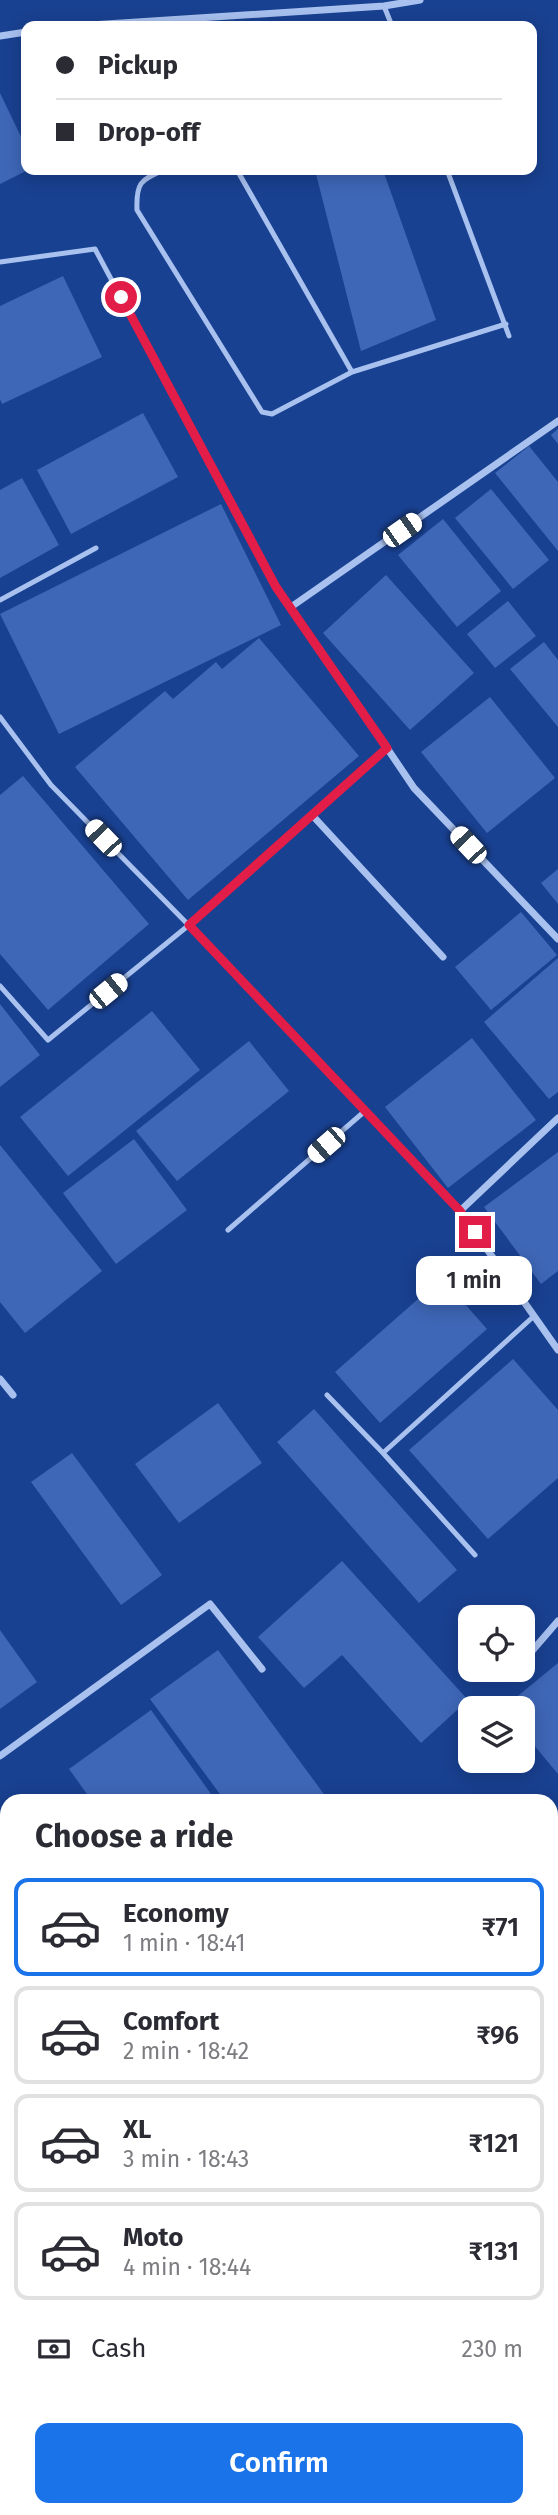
<!DOCTYPE html>
<meta charset="utf-8">
<style>
:root{--surface:#fff;--page:#f7f7f7;--text:#2b2b33;--muted:#7c7c81;--line:#e1e1e2;--accent:#1a73e8}
body{margin:0;font-family:"Fira Sans",sans-serif;background:var(--page);color:var(--text);height:100vh;display:flex;flex-direction:column;font-size:26px;white-space:nowrap}
*{box-sizing:border-box;margin:0}
p{font-size:23px;color:var(--muted)}
.icon{flex:none;width:38px;height:38px;fill:none;stroke:currentColor;stroke-width:2;stroke-linecap:round;stroke-linejoin:round}
.map{position:relative;flex:1;overflow:hidden}
.panel{position:absolute;left:0px;top:1794px;width:558px;height:723px;display:flex;flex-direction:column;background:var(--surface);border-radius:21px 21px 0 0;box-shadow:0 4px 18px #0003}
.panel>*{flex:none}
.hud{position:absolute;left:21px;top:21px;width:516px;height:154px;border-radius:14px;box-shadow:0 4px 18px #0003;display:grid;align-content:center;height:154px;padding:0 35px;background:var(--surface)}
.controls{position:absolute;left:458px;top:1605px;display:grid;gap:14px}
.controls a{display:grid;place-items:center;width:77px;height:77px;border-radius:14px;background:var(--surface);box-shadow:0 4px 18px #0003;font-size:35px}
.end{position:absolute;width:32px;height:32px;margin:-16px;border:9px solid #e11d48;background:#fff;box-shadow:0 0 0 4px #fff}
.from{border-radius:50%}
.bubble{position:absolute;height:49px;border-radius:14px;background:var(--surface);box-shadow:0 4px 18px #0003;font-size:23px;font-weight:600;line-height:49px;text-align:center}
.car{position:absolute;width:21px;height:42px;margin:-21px -10px;border-radius:9px;box-shadow:0 0 5px 2px #0007;background:linear-gradient(#fff 24%,#345 0 40%,#fff 0 76%,#345 0 86%,#fff 0)}
.hud b{display:flex;align-items:center;gap:24px;height:66px;font-size:26px}
.hud b+b{border-top:2px solid var(--line)}
.hud i{width:18px;height:18px;background:var(--text)}
ul{padding:0;list-style:none}
li{display:flex;align-items:center;gap:21px;height:98px;margin:0 14px 10px;padding:0 21px;border:4px solid var(--line);border-radius:14px}
li div{flex:1}
li b{display:block;font-size:26px}
li em{font-style:normal;font-weight:600}
li.selected{border-color:var(--accent)}
li>.icon{width:63px;height:63px;stroke-width:1.5}
h2{padding:0 35px;font-size:32px;line-height:84px}
.pay{display:flex;align-items:center;gap:18px;height:77px;padding:0 35px;font-size:26px}
.pay p{margin-inline-start:auto}
.action{display:flex;gap:14px;margin-top:auto;padding:14px 35px}
.action a{flex:1;height:80px;border-radius:14px;background:var(--accent);color:#fff;font-size:28px;font-weight:600;line-height:80px;text-align:center}
.map>svg:first-child{display:block}
</style>
<div class="map">
<svg width="558" height="2515" viewBox="0 0 558 2515">
<rect width="100%" height="100%" fill="#194191"/>
<!-- building -->
<path fill="#3e67b7" d="M 0,93 L 26,147 L 26,171 L 0,184 Z
M 315,170 L 383,170 L 436,320 L 361,351 Z
M 63,276 L 102,357 L 2,404 L 0,399 L 0,306 Z
M 143,413 L 178,477 L 71,534 L 37,470 Z
M 558,429 L 558,444 L 551,435 Z
M 529,446 L 558,482 L 558,551 L 495,473 Z
M 22,478 L 59,545 L 0,578 L 0,490 Z
M 491,489 L 549,560 L 513,589 L 455,518 Z
M 221,504 L 281,625 L 59,734 L 0,614 Z
M 443,519 L 501,591 L 457,627 L 398,555 Z
M 386,575 L 474,673 L 410,730 L 323,633 Z
M 508,601 L 536,636 L 495,668 L 467,634 Z
M 259,638 L 359,756 L 188,900 L 75,767 L 165,691 L 173,699 L 216,662 L 222,669 Z
M 544,642 L 558,660 L 558,727 L 510,669 Z
M 490,697 L 555,778 L 487,833 L 421,752 Z
M 23,776 L 149,924 L 48,1010 L 0,954 L 0,795 Z
M 558,869 L 558,904 L 541,883 Z
M 521,912 L 557,955 L 491,1010 L 455,967 Z
M 558,958 L 558,1092 L 549,1099 L 484,1022 Z
M 0,1004 L 40,1055 L 0,1087 Z
M 152,1011 L 200,1070 L 68,1176 L 20,1117 Z
M 472,1038 L 536,1120 L 448,1188 L 385,1107 Z
M 249,1041 L 289,1091 L 177,1181 L 136,1131 Z
M 134,1139 L 187,1210 L 116,1264 L 63,1193 Z
M 0,1145 L 102,1271 L 25,1333 L 0,1302 Z
M 558,1152 L 558,1271 L 541,1284 L 484,1207 Z
M 442,1278 L 487,1329 L 380,1423 L 335,1372 Z
M 513,1359 L 558,1410 L 558,1478 L 488,1539 L 409,1450 Z
M 218,1403 L 262,1463 L 179,1523 L 135,1464 Z
M 314,1409 L 457,1570 L 419,1603 L 277,1442 Z
M 72,1453 L 162,1575 L 121,1605 L 31,1482 Z
M 342,1561 L 468,1700 L 421,1743 L 342,1655 L 304,1688 L 258,1637 Z
M 0,1630 L 37,1682 L 0,1709 Z
M 218,1650 L 329,1801 L 225,1801 L 150,1699 Z
M 558,1663 L 558,1774 L 523,1732 L 523,1708 L 503,1708 Z
M 151,1710 L 216,1801 L 92,1801 L 69,1769 Z
M 0,1959 L 7,1968 L 7,2052 L 0,2057 Z
M 551,1963 L 558,1970 L 558,2032 L 551,2039 Z
M 555,2244 L 558,2247 L 558,2379 L 551,2372 L 551,2248 Z
M 291,2510 L 381,2510 L 377,2513 L 379,2515 L 286,2515 Z"/>
<g fill="none" stroke-linecap="round" stroke-linejoin="round">
<!-- service -->
<path stroke="#a8c1ef" stroke-width="5" d="M 384,6 L 392,26
M 191,19 L 193,26
M 164,170 C 140,180 136,183 137,210 L 262,412 L 272,414 L 352,372
M 237,170 L 352,372 L 506,324
M 447,170 L 509,336
M 0,262 L 95,249 L 276,587 L 387,748 L 189,925 L 48,1040 L 0,986
M 0,600 L 96,548
M 0,717 L 51,785 L 215,952
M 228,1230 L 365,1111
M 327,1395 L 383,1453 L 534,1316
M 383,1453 L 475,1555"/>
<!-- minor -->
<path stroke="#a8c1ef" stroke-width="7" d="M 75,26 L 384,6 L 420,0
M 0,36 L 26,32
M 291,607 L 558,421
M 387,748 L 414,788 L 558,939
M 312,815 L 443,957
M 215,952 L 460,1211 L 558,1350
M 460,1211 L 558,1118
M 0,1379 L 13,1395
M 526,1658 L 558,1621
M 0,1756 L 210,1604 L 262,1669
M 551,1921 L 558,1928
M 551,2102 L 558,2095
M 148,2515 L 149,2510
M 260,2515 L 266,2510"/>
</g>
<g fill="none" stroke-linecap="round" stroke-linejoin="round">
<!-- route -->
<path stroke="#e11d48" stroke-width="9" d="M 121,297 L 276,587 L 387,748 L 189,925 L 460,1211 L 475,1232"/>
</g>
</svg>
<div class="controls">
<a><svg class="icon" aria-label="locate" viewBox="0 0 24 24"><circle cx="12" cy="12" r="6"/><path d="M12 2v4M12 18v4M2 12h4M18 12h4"/></svg></a>
<a><svg class="icon" aria-label="layers" viewBox="0 0 24 24"><path d="M12 4l9 5-9 5-9-5zM3 14l9 5 9-5"/></svg></a>
</div>
<i class="end from" style="left:121px;top:297px"></i>
<i class="end" style="left:475px;top:1232px"></i>
<div class="bubble" style="left:416px;top:1256px;width:116px">1 min</div>
<i class="car" style="left:402px;top:530px;rotate:55deg"></i>
<i class="car" style="left:103px;top:838px;rotate:316deg"></i>
<i class="car" style="left:468px;top:845px;rotate:317deg"></i>
<i class="car" style="left:108px;top:991px;rotate:51deg"></i>
<i class="car" style="left:326px;top:1145px;rotate:229deg"></i>
<div class="hud">
<b><i class="from"></i>Pickup</b>
<b><i></i>Drop-off</b>
</div>
<section class="panel">
<h2>Choose a ride</h2>
<ul>
<li class="selected"><svg class="icon" aria-label="car" viewBox="0 0 24 24"><path d="M5 17H2v-5l4-1 3-4h7l3 4 3 1v5h-3M9 17h6M6 11h13"/><circle cx="7" cy="17" r="2"/><circle cx="17" cy="17" r="2"/></svg><div><b>Economy</b><p>1 min · 18:41</p></div><em>₹71</em></li>
<li><svg class="icon" aria-label="car" viewBox="0 0 24 24"><path d="M5 17H2v-5l4-1 3-4h7l3 4 3 1v5h-3M9 17h6M6 11h13"/><circle cx="7" cy="17" r="2"/><circle cx="17" cy="17" r="2"/></svg><div><b>Comfort</b><p>2 min · 18:42</p></div><em>₹96</em></li>
<li><svg class="icon" aria-label="car" viewBox="0 0 24 24"><path d="M5 17H2v-5l4-1 3-4h7l3 4 3 1v5h-3M9 17h6M6 11h13"/><circle cx="7" cy="17" r="2"/><circle cx="17" cy="17" r="2"/></svg><div><b>XL</b><p>3 min · 18:43</p></div><em>₹121</em></li>
<li><svg class="icon" aria-label="car" viewBox="0 0 24 24"><path d="M5 17H2v-5l4-1 3-4h7l3 4 3 1v5h-3M9 17h6M6 11h13"/><circle cx="7" cy="17" r="2"/><circle cx="17" cy="17" r="2"/></svg><div><b>Moto</b><p>4 min · 18:44</p></div><em>₹131</em></li>
</ul>
<div class="pay"><svg class="icon" aria-label="cash" viewBox="0 0 24 24"><path d="M3 7h18v10H3z"/><circle cx="12" cy="12" r="2"/></svg>Cash<p>230 m</p></div>
<div class="action"><a>Confirm</a></div>
</section>
</div>
